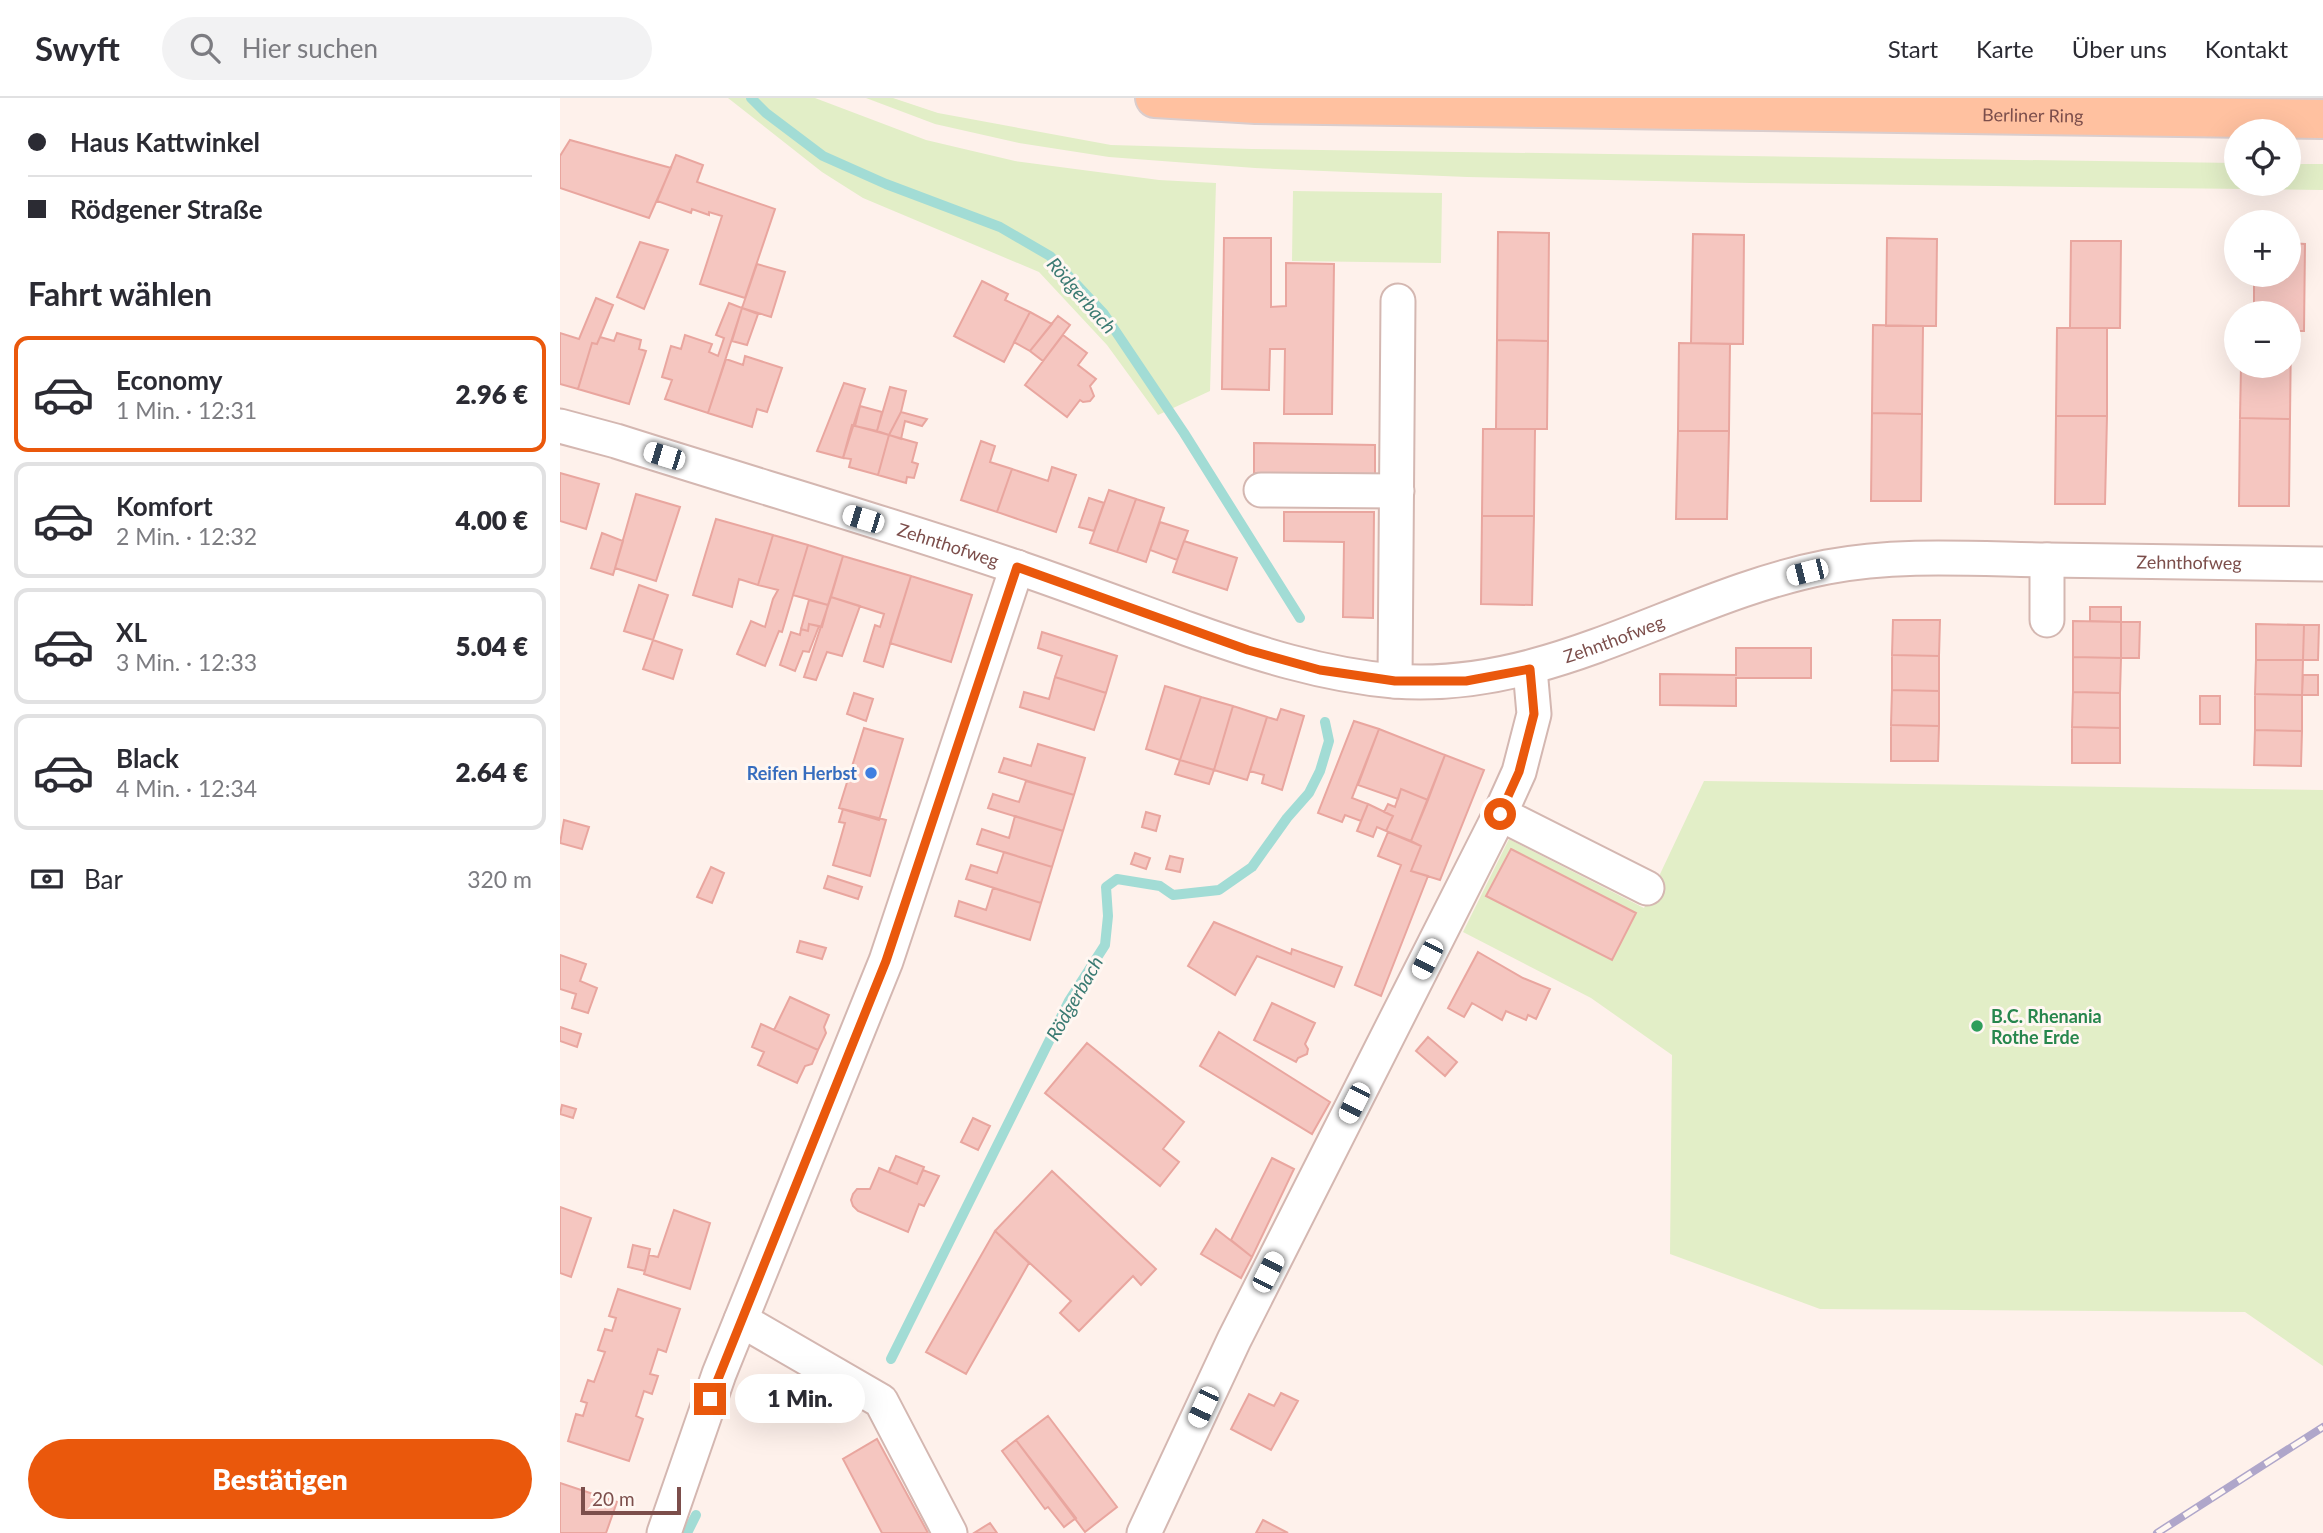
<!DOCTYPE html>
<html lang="de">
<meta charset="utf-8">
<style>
:root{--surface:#fff;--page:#f2f2f3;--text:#2b2b33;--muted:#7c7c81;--line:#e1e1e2;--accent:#ea580c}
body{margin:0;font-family:Lato,sans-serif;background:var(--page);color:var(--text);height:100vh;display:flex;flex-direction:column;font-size:26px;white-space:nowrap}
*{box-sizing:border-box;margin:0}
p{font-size:23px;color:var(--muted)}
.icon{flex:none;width:38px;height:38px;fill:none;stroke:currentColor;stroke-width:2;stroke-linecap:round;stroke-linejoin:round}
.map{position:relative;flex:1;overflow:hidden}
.drawer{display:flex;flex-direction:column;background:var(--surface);width:560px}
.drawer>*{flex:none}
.guide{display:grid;align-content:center;height:154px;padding:0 28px;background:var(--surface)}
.buttons{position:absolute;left:1664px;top:21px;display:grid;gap:14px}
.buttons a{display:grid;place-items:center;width:77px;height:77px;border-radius:50%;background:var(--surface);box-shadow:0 7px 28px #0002;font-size:35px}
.scale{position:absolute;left:21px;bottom:18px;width:100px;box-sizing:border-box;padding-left:7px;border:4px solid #7c4e4b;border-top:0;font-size:19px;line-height:24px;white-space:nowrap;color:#7c4e4b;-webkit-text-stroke:5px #fff7f2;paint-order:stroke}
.end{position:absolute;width:32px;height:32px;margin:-16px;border:9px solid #ea580c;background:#fff;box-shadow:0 0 0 4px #fff}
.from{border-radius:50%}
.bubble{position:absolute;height:49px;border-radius:24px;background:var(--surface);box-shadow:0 7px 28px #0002;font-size:23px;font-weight:800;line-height:49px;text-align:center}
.car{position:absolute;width:21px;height:42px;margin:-21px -10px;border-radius:9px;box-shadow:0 0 5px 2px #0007;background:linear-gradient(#fff 24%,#345 0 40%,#fff 0 76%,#345 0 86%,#fff 0)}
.guide b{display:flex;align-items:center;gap:24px;height:66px;font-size:26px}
.guide b+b{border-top:2px solid var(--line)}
.guide i{width:18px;height:18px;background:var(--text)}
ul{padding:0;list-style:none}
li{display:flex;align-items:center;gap:21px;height:116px;margin:0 14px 10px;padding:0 14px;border:4px solid var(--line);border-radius:14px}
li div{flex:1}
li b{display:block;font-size:26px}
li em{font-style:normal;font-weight:800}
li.active{border-color:var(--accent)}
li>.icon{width:63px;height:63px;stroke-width:1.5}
h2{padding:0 28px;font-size:32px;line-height:84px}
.pay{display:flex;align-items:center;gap:18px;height:77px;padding:0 28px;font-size:26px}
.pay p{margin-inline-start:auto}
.cta{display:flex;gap:14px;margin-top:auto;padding:14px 28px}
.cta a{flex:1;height:80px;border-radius:42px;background:var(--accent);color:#fff;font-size:28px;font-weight:800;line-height:80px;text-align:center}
header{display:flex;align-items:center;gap:42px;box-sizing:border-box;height:98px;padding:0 35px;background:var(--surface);border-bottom:2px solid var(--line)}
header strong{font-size:33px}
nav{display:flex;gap:38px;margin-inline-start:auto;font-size:24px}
.search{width:490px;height:63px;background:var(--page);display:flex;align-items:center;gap:18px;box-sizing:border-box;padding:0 24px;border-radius:38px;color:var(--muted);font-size:26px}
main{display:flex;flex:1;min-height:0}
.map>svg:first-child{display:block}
</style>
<header>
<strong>Swyft</strong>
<div class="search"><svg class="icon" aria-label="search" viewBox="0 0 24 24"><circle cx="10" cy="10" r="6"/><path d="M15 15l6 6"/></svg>Hier suchen</div>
<nav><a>Start</a><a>Karte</a><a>Über uns</a><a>Kontakt</a></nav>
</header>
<main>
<section class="drawer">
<div class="guide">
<b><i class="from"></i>Haus Kattwinkel</b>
<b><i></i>Rödgener Straße</b>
</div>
<h2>Fahrt wählen</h2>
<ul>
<li class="active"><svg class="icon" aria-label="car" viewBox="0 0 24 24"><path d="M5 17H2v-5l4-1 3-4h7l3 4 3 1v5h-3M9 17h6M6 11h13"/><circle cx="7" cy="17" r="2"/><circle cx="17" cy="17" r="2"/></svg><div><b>Economy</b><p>1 Min. · 12:31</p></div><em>2.96 €</em></li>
<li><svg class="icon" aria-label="car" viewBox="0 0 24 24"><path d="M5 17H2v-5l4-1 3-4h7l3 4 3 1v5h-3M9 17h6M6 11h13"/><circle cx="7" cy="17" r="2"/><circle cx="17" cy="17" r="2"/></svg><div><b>Komfort</b><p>2 Min. · 12:32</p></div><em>4.00 €</em></li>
<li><svg class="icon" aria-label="car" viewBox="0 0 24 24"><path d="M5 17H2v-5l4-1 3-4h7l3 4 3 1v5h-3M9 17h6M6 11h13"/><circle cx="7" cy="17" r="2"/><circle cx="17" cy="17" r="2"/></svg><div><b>XL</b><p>3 Min. · 12:33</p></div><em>5.04 €</em></li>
<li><svg class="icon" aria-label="car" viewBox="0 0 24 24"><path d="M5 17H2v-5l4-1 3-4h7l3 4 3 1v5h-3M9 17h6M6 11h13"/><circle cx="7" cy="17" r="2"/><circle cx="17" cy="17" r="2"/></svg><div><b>Black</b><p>4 Min. · 12:34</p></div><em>2.64 €</em></li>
</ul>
<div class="pay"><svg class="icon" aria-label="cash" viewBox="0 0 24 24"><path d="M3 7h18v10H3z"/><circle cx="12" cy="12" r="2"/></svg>Bar<p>320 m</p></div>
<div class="cta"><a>Bestätigen</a></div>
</section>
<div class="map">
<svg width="1763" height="1435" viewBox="0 0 1763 1435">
<rect width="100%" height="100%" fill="#fef1eb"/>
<!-- green -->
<path fill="#e2eec7" d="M 168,0 L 255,0 L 366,42 L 455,63 L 599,82 L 656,85 L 650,293 L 598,317 L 547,247 L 479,174 L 303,100 L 262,74 Z
M 306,0 L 333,0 L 378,15 L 551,47 L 692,51 L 1676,65 L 1676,86 L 1729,86 L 1729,66 L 1763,66 L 1763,92 L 1191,85 L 907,79 L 695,70 L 549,59 L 459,45 L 375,26 Z
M 733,93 L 882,95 L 881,165 L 732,163 Z
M 1144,683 L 1763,692 L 1763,1268 L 1685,1214 L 1260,1211 L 1110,1156 L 1112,957 L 1031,900 L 903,834 L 949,741 L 1084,810 Z"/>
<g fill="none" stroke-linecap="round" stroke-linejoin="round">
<!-- stream -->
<path stroke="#a2dcd5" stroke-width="10" d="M 191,0 L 206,15 L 263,58 L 326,86 L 440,129 L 490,158 L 544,216 L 624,335 L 740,520
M 331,1261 L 509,903 L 545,847 L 548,818 L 546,789 L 557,781 L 600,788 L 613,797 L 659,792 L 692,769 L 727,720 L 749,695 L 760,673 L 769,643 L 765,624
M 127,1435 L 136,1417"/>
</g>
<!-- building -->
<path fill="#f5c6c0" stroke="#e9a69f" stroke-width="2" d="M 10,42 L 111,70 L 89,120 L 0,90 L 0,58 Z
M 116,57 L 143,67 L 137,84 L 215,111 L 185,200 L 140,186 L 162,118 L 149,114 L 149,117 L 132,111 L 131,115 L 97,103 Z
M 938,134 L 989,135 L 988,243 L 937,242 Z
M 1133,136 L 1184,137 L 1183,246 L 1131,245 Z
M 664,140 L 711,140 L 711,209 L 726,208 L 726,165 L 774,166 L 772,316 L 724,316 L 725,251 L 710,251 L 709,292 L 662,291 Z
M 1327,140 L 1377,141 L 1376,228 L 1326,228 Z
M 1511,143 L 1561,143 L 1560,230 L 1510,230 Z
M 80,144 L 108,152 L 84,211 L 57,199 Z
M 1729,145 L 1745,146 L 1744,233 L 1729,233 L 1729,215 L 1694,215 L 1694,177 L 1729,177 Z
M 197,166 L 225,174 L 211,219 L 182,210 Z
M 422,183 L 448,196 L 445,202 L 470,214 L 444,264 L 394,238 Z
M 36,200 L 53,207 L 40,239 L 37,246 L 32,245 L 18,291 L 0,286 L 0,235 L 19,241 Z
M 169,205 L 182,210 L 148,315 L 105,301 L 112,282 L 102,279 L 111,248 L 121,251 L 125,237 L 152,246 L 149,254 L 158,258 L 164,240 L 156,237 Z
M 182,210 L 198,216 L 187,247 L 172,243 Z
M 470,214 L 492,226 L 470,253 L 454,244 Z
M 498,218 L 510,227 L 483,263 L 470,253 Z
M 1313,227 L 1363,228 L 1362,316 L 1312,315 Z
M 1497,230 L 1547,230 L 1547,318 L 1496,318 Z
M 1729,233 L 1731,233 L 1730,321 L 1680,320 L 1681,268 L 1729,268 Z
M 57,235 L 81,242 L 79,251 L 86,253 L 69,306 L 18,291 L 32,245 L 37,246 L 40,239 L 54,243 Z
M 503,237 L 527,255 L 518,267 L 536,281 L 530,288 L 534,298 L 530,303 L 523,304 L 520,302 L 507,319 L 465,287 Z
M 937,242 L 988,243 L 987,331 L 936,331 Z
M 1119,245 L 1170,246 L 1169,333 L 1118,333 Z
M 185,258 L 222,270 L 207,314 L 197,311 L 192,329 L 148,315 L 166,261 L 183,267 Z
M 284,285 L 305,291 L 283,360 L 257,353 Z
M 330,289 L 346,293 L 341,314 L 329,337 L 317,333 Z
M 300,308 L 322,314 L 317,333 L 295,328 Z
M 341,314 L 367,321 L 362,328 L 345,323 L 341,341 L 329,337 Z
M 1312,315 L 1362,316 L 1361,403 L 1311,403 Z
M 1496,318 L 1547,318 L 1545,406 L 1495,406 Z
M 1680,320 L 1730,321 L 1729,408 L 1679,408 Z
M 292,327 L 329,337 L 318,377 L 289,369 L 291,361 L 283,360 Z
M 923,331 L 975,331 L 974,418 L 922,418 Z
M 1118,333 L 1169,333 L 1167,421 L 1116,421 Z
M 329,337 L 357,345 L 352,364 L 358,366 L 354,380 L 347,379 L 346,385 L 318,377 Z
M 421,343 L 435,348 L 430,364 L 452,371 L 437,414 L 401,402 Z
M 694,345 L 815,347 L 815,376 L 694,375 Z
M 492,369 L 516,377 L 496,434 L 437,414 L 452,371 L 488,383 Z
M 0,375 L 39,386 L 26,431 L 0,423 Z
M 549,392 L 576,401 L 557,454 L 530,445 Z
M 76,396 L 120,409 L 96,483 L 55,470 Z
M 529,400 L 544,405 L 534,433 L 519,429 Z
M 576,401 L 604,410 L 586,464 L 557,454 Z
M 724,414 L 814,414 L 813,520 L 783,519 L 784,444 L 724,443 Z
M 922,418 L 974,418 L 972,507 L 921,506 Z
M 156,421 L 213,437 L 198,487 L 179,481 L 172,509 L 133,497 Z
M 600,424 L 628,433 L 617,462 L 590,452 Z
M 42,435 L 63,443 L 53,477 L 31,470 Z
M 213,437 L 248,447 L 222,534 L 219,533 L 205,568 L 177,556 L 191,523 L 205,529 L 213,501 L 218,492 L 198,487 Z
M 624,443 L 677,460 L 667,492 L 613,474 Z
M 248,447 L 283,458 L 268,507 L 233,497 Z
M 283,458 L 351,478 L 323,569 L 304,563 L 315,527 L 320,529 L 324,516 L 271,499 Z
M 351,478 L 412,497 L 391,564 L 330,545 Z
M 79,487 L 108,497 L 93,542 L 64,533 Z
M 271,499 L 300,508 L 282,558 L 267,554 L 256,582 L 244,579 Z
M 249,502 L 268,507 L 262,529 L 249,526 L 248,533 L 241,531 Z
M 1530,509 L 1561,509 L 1561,524 L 1530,523 Z
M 1333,522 L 1380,522 L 1379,558 L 1332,557 Z
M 1513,523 L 1561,524 L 1561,560 L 1513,559 Z
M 1561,524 L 1580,524 L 1579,560 L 1561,560 Z
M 249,526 L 259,528 L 249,554 L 243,553 L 235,573 L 220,567 L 231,534 L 240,537 L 241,531 L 248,533 Z
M 1696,526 L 1744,527 L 1743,562 L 1696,562 Z
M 1744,527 L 1759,527 L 1758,562 L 1743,562 Z
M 482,534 L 557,558 L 546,595 L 495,579 L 502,558 L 478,550 Z
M 93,542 L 122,552 L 113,581 L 83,571 Z
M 1176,550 L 1251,550 L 1251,580 L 1176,580 L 1176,608 L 1100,607 L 1100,576 L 1176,577 Z
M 1332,557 L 1379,558 L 1379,593 L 1332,592 Z
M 1513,559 L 1561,560 L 1560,595 L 1513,594 Z
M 1696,562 L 1743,562 L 1742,597 L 1695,596 Z
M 1743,577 L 1758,577 L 1758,597 L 1742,597 Z
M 495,579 L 546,595 L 534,632 L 460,609 L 464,594 L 489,601 Z
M 605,588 L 641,599 L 620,662 L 586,651 Z
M 1332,592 L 1379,593 L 1379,628 L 1331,627 Z
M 1513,594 L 1560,595 L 1560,630 L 1512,629 Z
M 294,595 L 313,601 L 306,623 L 287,616 Z
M 1695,596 L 1742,597 L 1742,633 L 1695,632 Z
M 1640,598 L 1660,598 L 1660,626 L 1640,626 Z
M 641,599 L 673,608 L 654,672 L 620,662 Z
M 673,608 L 707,619 L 687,682 L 654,672 Z
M 721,611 L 744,618 L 722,692 L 702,685 L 704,677 L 690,673 L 707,619 L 717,622 Z
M 794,623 L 819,631 L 792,700 L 808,706 L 801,723 L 785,717 L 782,724 L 758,715 Z
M 1331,627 L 1379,628 L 1378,663 L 1331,663 Z
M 1512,629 L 1560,630 L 1560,665 L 1512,665 Z
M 304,630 L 343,641 L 319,722 L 279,710 Z
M 819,631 L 885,657 L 868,702 L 841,691 L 838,701 L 798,687 Z
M 1695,632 L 1742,633 L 1741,668 L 1694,667 Z
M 478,646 L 525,660 L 514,697 L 439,674 L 444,660 L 471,668 Z
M 885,657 L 924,672 L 880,782 L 851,773 L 861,748 L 851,743 Z
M 620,662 L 654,672 L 649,686 L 615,676 Z
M 466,683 L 514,697 L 503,733 L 428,710 L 433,696 L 459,704 Z
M 841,691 L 868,702 L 851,743 L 826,733 L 833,718 L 824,714 L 828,706 L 835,709 Z
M 808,706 L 833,718 L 826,733 L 817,729 L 813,739 L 797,733 Z
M 283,711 L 326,722 L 310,778 L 273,767 L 285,725 L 279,724 Z
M 586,714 L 600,718 L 596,733 L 582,729 Z
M 455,718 L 503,733 L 492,769 L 417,746 L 422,731 L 449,740 Z
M 4,722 L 29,729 L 22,751 L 0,745 Z
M 828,734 L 861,748 L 851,773 L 868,778 L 821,898 L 795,887 L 841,767 L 818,758 Z
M 951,751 L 1076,815 L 1052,862 L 926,798 Z
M 444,754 L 492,769 L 481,805 L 406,781 L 411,767 L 437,775 Z
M 575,755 L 590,760 L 586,771 L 571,766 Z
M 610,758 L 623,761 L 620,774 L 606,771 Z
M 151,769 L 164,775 L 152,805 L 137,799 Z
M 268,778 L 302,789 L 298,801 L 264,790 Z
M 433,790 L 481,805 L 470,842 L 395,818 L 399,803 L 426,812 Z
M 654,824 L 731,856 L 732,851 L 782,869 L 774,889 L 697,858 L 675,897 L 628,868 Z
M 240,843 L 266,850 L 262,861 L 237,854 Z
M 918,854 L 963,880 L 990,891 L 976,921 L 968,917 L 966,922 L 946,913 L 942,922 L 912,905 L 904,919 L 888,910 Z
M 0,857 L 26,866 L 20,883 L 37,890 L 28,915 L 12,910 L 16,896 L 0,891 Z
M 230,899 L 269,917 L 264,929 L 266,935 L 258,952 L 214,932 Z
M 712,905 L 755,925 L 745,946 L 748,951 L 747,956 L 738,960 L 736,964 L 694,942 Z
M 201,926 L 258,952 L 252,966 L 245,968 L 237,985 L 198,967 L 204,954 L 192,949 Z
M 0,929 L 21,936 L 17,949 L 0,943 Z
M 659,934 L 770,1004 L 752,1036 L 640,968 Z
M 868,939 L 897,964 L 885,978 L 856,953 Z
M 527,945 L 624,1024 L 603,1051 L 619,1064 L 600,1088 L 485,995 Z
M 2,1007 L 16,1011 L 13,1020 L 0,1016 Z
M 413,1020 L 430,1028 L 418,1052 L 401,1044 Z
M 336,1058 L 364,1069 L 357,1086 L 329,1074 Z
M 712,1060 L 734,1071 L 692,1159 L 671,1142 Z
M 319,1070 L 357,1086 L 363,1072 L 379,1078 L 364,1108 L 359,1106 L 348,1134 L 298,1113 L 293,1108 L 291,1102 L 293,1096 L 297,1091 L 310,1091 Z
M 492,1073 L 596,1171 L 581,1187 L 573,1178 L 519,1233 L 500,1215 L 511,1203 L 435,1133 Z
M 0,1109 L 31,1120 L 11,1179 L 0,1175 Z
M 114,1112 L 150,1125 L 130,1191 L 84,1176 L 89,1157 L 98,1159 Z
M 656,1131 L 692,1159 L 681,1180 L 641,1156 Z
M 435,1133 L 469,1165 L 406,1276 L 366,1254 Z
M 73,1147 L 90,1151 L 85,1173 L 68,1169 Z
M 58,1191 L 120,1211 L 106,1254 L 98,1251 L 90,1276 L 98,1278 L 92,1296 L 84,1293 L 76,1318 L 83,1321 L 69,1363 L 8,1343 L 16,1316 L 23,1318 L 27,1305 L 21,1303 L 28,1282 L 34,1284 L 45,1254 L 38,1252 L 45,1231 L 52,1233 L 56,1220 L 49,1218 Z
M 721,1295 L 738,1303 L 711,1352 L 671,1331 L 689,1296 L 714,1308 Z
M 488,1318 L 557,1409 L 525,1434 L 456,1342 Z
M 317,1341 L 368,1435 L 322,1435 L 283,1361 Z
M 456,1342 L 516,1420 L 504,1429 L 488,1409 L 485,1411 L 442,1353 Z
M 0,1385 L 57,1404 L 46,1435 L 0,1435 Z
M 703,1422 L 728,1435 L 696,1435 Z
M 430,1425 L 437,1435 L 414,1435 Z"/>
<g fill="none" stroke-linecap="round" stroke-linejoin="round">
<defs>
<g id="minor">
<path id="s1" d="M 0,328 L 56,343 C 191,386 328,425 462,471 C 517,490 573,511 628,531 C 695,555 763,577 834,583 C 992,595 1118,498 1267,469 C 1339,455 1416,461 1488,462 C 1580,464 1671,464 1763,466"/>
<path d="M 701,392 L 837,393"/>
<path d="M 1487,462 L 1487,522"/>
<path d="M 835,583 L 838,203"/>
<path d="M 940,716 L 1087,790"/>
<path d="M 181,1222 L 321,1303 L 390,1435"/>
<path d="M 104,1435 L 159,1276 L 326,863 L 457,469"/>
<path d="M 584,1435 L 674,1242 L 940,716 L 959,674 L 974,616 L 970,571"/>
</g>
<g id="major">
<path id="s2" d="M 595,0 L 696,6 L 1763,21"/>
</g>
</defs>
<!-- minor casing -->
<use href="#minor" stroke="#d4b7b1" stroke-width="37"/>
<!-- major casing -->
<use href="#major" stroke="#dacdcd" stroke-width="42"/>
<!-- minor -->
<use href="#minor" stroke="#fff" stroke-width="33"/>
<!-- major -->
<use href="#major" stroke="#ffc1a0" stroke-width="38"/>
<defs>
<path id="rail" d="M 1597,1435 L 1763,1329"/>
</defs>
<!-- rail casing -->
<use href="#rail" stroke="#afa6ca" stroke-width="8"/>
<!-- rail -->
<use href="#rail" stroke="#fff7f2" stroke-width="5" stroke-dasharray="16" stroke-linecap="butt"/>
</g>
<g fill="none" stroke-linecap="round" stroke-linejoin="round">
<!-- route -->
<path stroke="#ea580c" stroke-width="9" d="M 150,1301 L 326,863 L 457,469 L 688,552 L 760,572 L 835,583 L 906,583 L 970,571 L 974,616 L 959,674 L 940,716"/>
</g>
<!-- markers -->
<circle fill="#3f7fe0" stroke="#fff7f2" stroke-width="2.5" cx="311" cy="675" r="7"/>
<circle fill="#2e9e5b" stroke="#fff7f2" stroke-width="2.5" cx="1417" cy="928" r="7"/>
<g text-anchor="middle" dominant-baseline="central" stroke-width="6" stroke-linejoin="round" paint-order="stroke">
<!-- street labels -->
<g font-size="18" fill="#7c4e4b" stroke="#fff7f2">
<text stroke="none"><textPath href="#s2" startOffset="878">Berliner Ring</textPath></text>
<text stroke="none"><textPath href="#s1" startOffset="406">Zehnthofweg</textPath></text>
<text stroke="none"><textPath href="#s1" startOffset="1687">Zehnthofweg</textPath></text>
<text stroke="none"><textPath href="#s1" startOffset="1099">Zehnthofweg</textPath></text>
</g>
<!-- shop labels -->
<g font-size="18" font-weight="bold" fill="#366cbe" stroke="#fff7f2" text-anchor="end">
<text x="297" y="675">Reifen Herbst</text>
</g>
<!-- leisure labels -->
<g font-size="18" font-weight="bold" fill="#27864d" stroke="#fff7f2" text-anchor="start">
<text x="1431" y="918">B.C. Rhenania<tspan x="1431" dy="21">Rothe Erde</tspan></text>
</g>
<!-- water labels -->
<g font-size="19" font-style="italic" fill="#3a7a72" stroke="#fff7f2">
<text transform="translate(522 197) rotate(49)">Rödgerbach</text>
<text transform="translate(514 900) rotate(-60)">Rödgerbach</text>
</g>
</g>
</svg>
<div class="buttons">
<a><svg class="icon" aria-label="locate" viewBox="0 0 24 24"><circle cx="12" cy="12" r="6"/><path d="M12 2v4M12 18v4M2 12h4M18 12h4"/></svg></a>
<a>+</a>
<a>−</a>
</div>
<div class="scale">20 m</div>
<i class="end from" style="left:940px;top:716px"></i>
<i class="end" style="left:150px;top:1301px"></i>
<div class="bubble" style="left:175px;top:1276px;width:130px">1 Min.</div>
<i class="car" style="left:104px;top:358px;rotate:287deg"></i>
<i class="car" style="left:303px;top:421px;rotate:287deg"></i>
<i class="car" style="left:1247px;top:474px;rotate:256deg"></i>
<i class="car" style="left:867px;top:861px;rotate:207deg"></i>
<i class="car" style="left:794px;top:1005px;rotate:207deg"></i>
<i class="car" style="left:708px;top:1174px;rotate:27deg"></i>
<i class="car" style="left:643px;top:1309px;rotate:205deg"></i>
</div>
</main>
